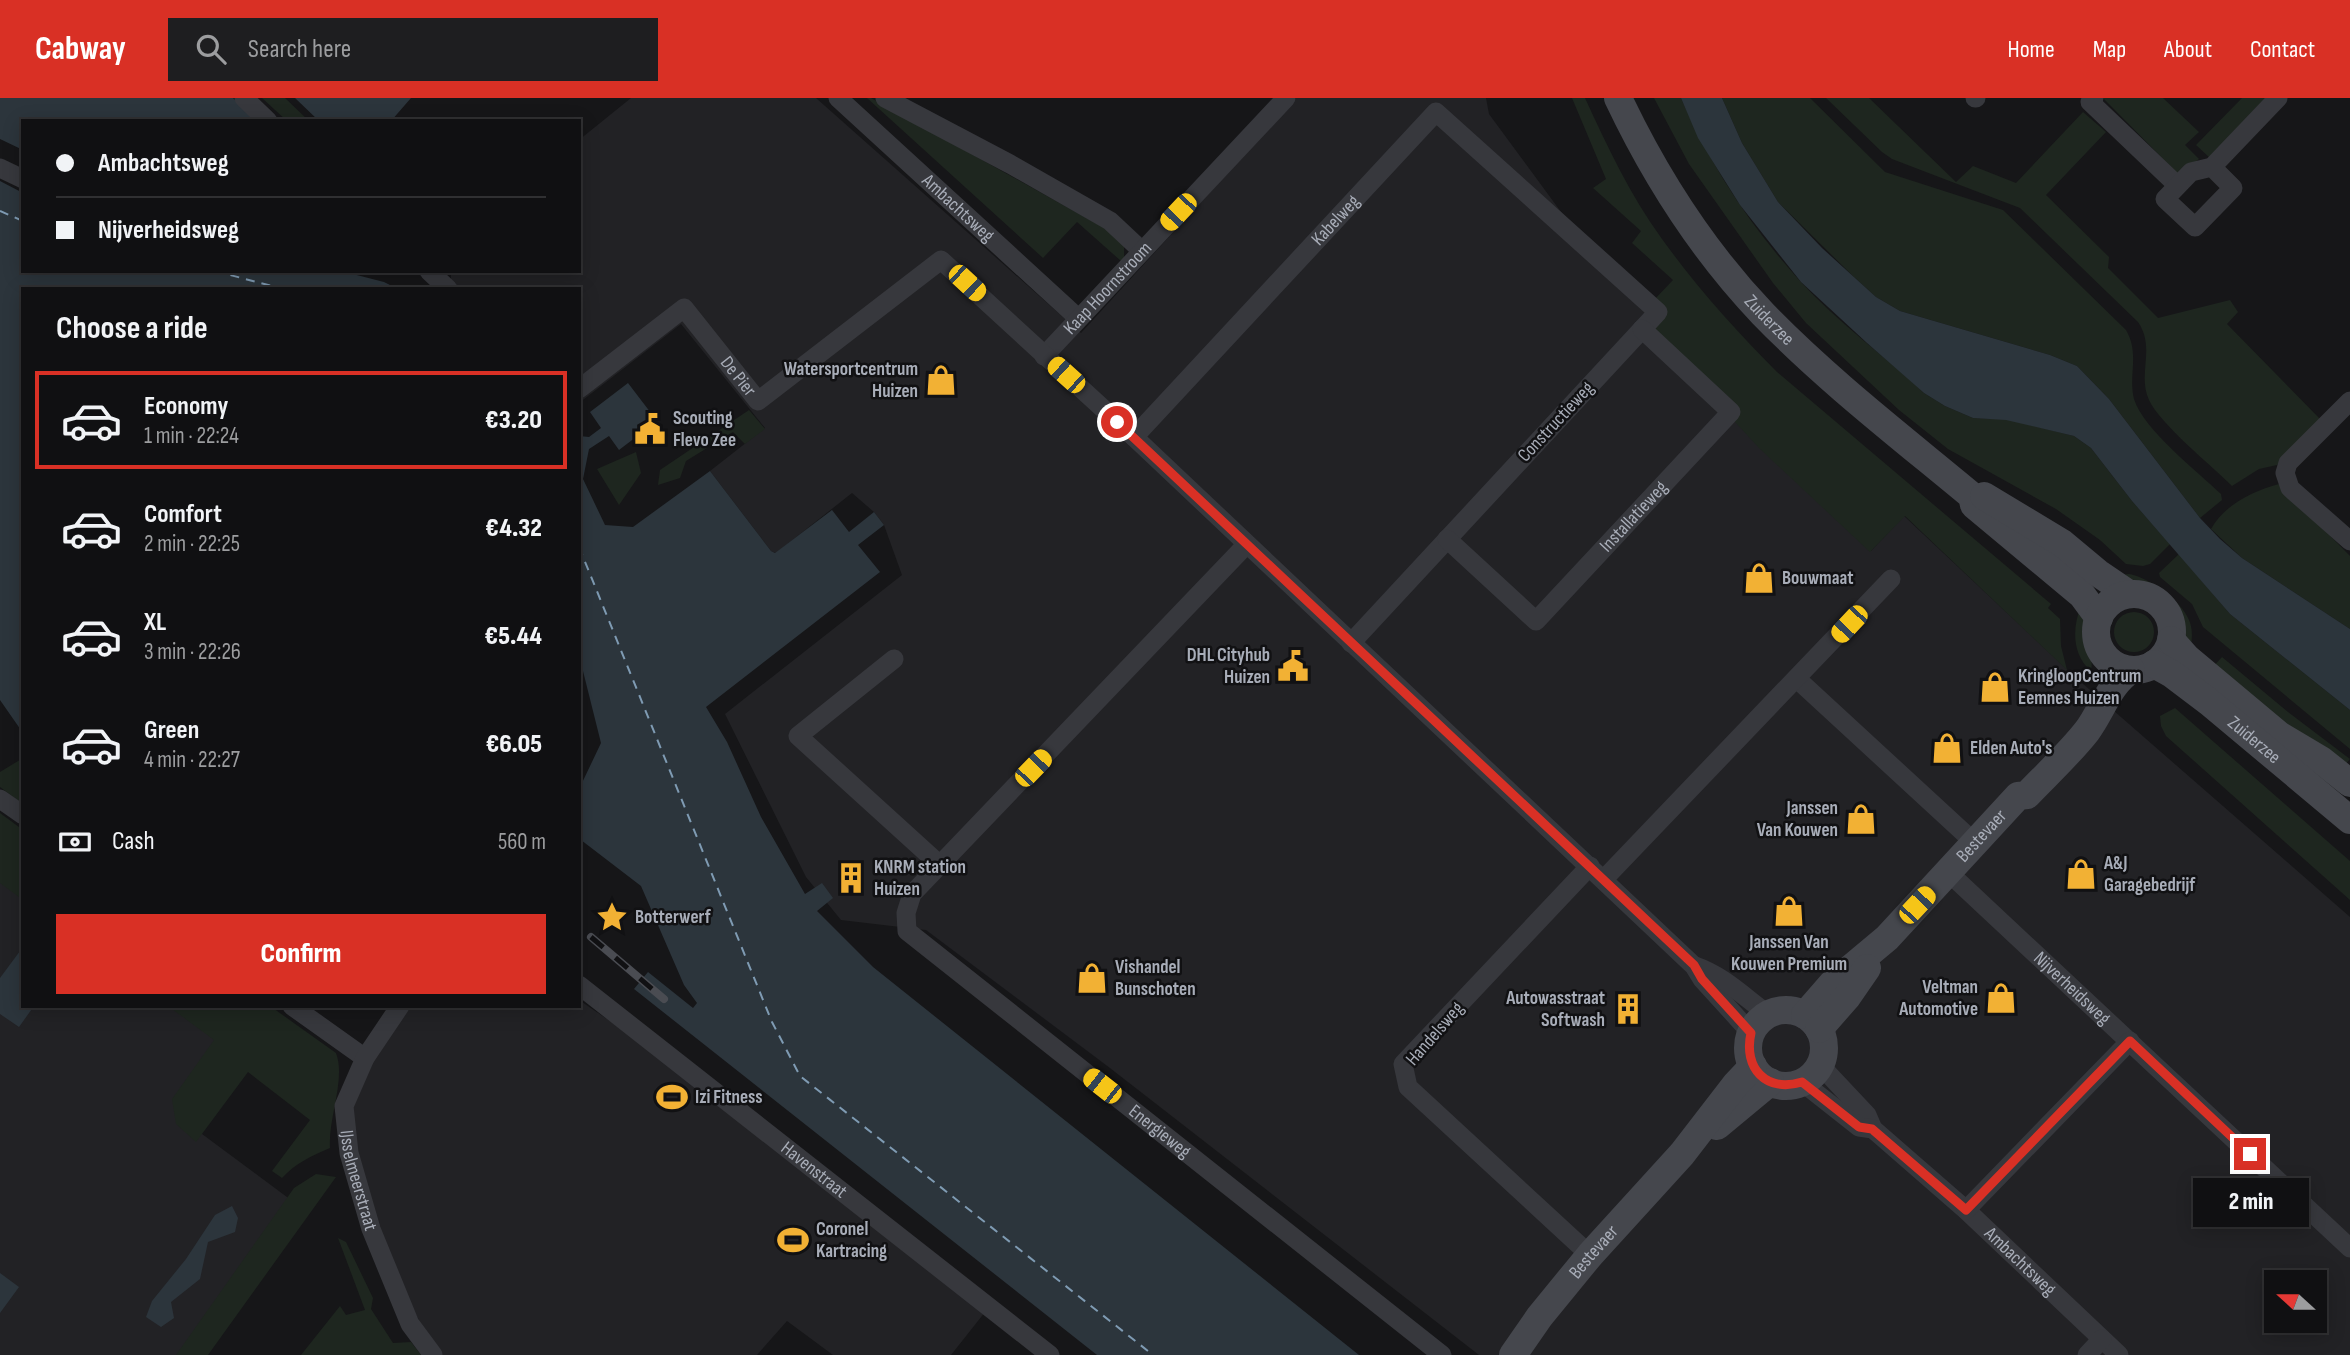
<!DOCTYPE html>
<meta charset="utf-8">
<style>
:root{--surface:#101012;--page:#1e1e20;--text:#f1f3f6;--muted:#9c9d9f;--line:#303032;--accent:#d93025}
body{margin:0;font-family:"Sofia Sans Condensed",sans-serif;background:var(--page);color:var(--text);height:100vh;display:flex;flex-direction:column;font-size:26px;white-space:nowrap}
*{box-sizing:border-box;margin:0}
p{font-size:23px;color:var(--muted)}
.icon{flex:none;width:38px;height:38px;fill:none;stroke:currentColor;stroke-width:2;stroke-linecap:round;stroke-linejoin:round}
.map{position:relative;flex:1;overflow:hidden}
.details{position:absolute;left:21px;top:189px;width:560px;height:721px;display:flex;flex-direction:column;background:var(--surface);border-radius:0px;box-shadow:0 4px 18px #0003,0 0 0 2px var(--line)}
.details>*{flex:none}
.guide{position:absolute;left:21px;top:21px;width:560px;height:154px;border-radius:0px;box-shadow:0 4px 18px #0003,0 0 0 2px var(--line);display:grid;align-content:center;height:154px;padding:0 35px;background:var(--surface)}
.needle{width:46px;rotate:291deg}
.buttons{position:absolute;left:2264px;top:1172px;display:grid;gap:14px}
.buttons a{display:grid;place-items:center;width:63px;height:63px;border-radius:0px;background:var(--surface);box-shadow:0 4px 18px #0003,0 0 0 2px var(--line);font-size:35px}
.end{position:absolute;width:32px;height:32px;margin:-16px;border:9px solid #d93025;background:#fff;box-shadow:0 0 0 4px #fff}
.from{border-radius:50%}
.bubble{position:absolute;height:49px;border-radius:0px;background:var(--surface);box-shadow:0 4px 18px #0003,0 0 0 2px var(--line);font-size:23px;font-weight:800;line-height:49px;text-align:center}
.car{position:absolute;width:21px;height:42px;margin:-21px -10px;border-radius:9px;box-shadow:0 0 5px 2px #0007;background:linear-gradient(#f5c518 24%,#345 0 40%,#f5c518 0 76%,#345 0 86%,#f5c518 0)}
.guide b{display:flex;align-items:center;gap:24px;height:66px;font-size:26px}
.guide b+b{border-top:2px solid var(--line)}
.guide i{width:18px;height:18px;background:var(--text)}
ul{padding:0;list-style:none}
li{display:flex;align-items:center;gap:21px;height:98px;margin:0 14px 10px;padding:0 21px;border:4px solid transparent;border-radius:0px}
li div{flex:1}
li b{display:block;font-size:26px}
li em{font-style:normal;font-weight:800}
li.active{border-color:var(--accent)}
li>.icon{width:63px;height:63px;stroke-width:1.5}
h2{padding:0 35px;font-size:32px;line-height:84px}
.pay{display:flex;align-items:center;gap:18px;height:77px;padding:0 35px;font-size:26px}
.pay p{margin-inline-start:auto}
.action{display:flex;gap:14px;margin-top:auto;padding:14px 35px}
.action a{flex:1;height:80px;border-radius:0px;background:var(--accent);color:#fff;font-size:28px;font-weight:800;line-height:80px;text-align:center}
header{display:flex;align-items:center;gap:42px;box-sizing:border-box;height:98px;padding:0 35px;background:var(--accent);color:#fff}
header strong{font-size:33px}
nav{display:flex;gap:38px;margin-inline-start:auto;font-size:24px}
.search{width:490px;height:63px;background:var(--page);display:flex;align-items:center;gap:18px;box-sizing:border-box;padding:0 24px;border-radius:0px;color:var(--muted);font-size:26px}
.map>svg:first-child{display:block}
</style>
<header>
<strong>Cabway</strong>
<div class="search"><svg class="icon" aria-label="search" viewBox="0 0 24 24"><circle cx="10" cy="10" r="6"/><path d="M15 15l6 6"/></svg>Search here</div>
<nav><a>Home</a><a>Map</a><a>About</a><a>Contact</a></nav>
</header>
<div class="map">
<svg width="2350" height="1257" viewBox="0 0 2350 1257">
<rect width="100%" height="100%" fill="#161618"/>
<!-- built -->
<path fill="#222225" fill-rule="evenodd" d="M 631,0 L 816,0 L 1081,235 L 1296,0 L 1486,0 L 1489,16 L 1564,118 L 1871,453 L 1904,418 L 2074,578 L 2350,819 L 2350,1257 L 1479,1257 L 1110,970 L 926,832 L 841,822 L 806,779 L 725,616 L 902,477 L 884,427 L 874,414 L 852,395 L 776,455 L 771,453 L 710,373 L 765,330 L 681,226 L 579,305 L 579,191 L 451,191 L 451,173 L 579,173 L 579,42 ZM 2277,1185 L 2315,1185 L 2315,1223 L 2277,1223 Z
M 0,766 L 23,782 L 23,908 L 197,908 L 258,953 L 198,1033 L 299,1108 L 190,1257 L 0,1257 Z
M 579,902 L 735,1008 L 989,1209 L 951,1257 L 833,1257 L 787,1223 L 757,1257 L 437,1257 L 371,1131 L 344,1008 L 403,908 L 579,908 Z"/>
<!-- green -->
<path fill="#1e261f" d="M 262,0 L 285,0 L 309,23 L 287,23 Z
M 867,0 L 871,0 L 1106,131 L 1124,147 L 1124,160 L 1121,163 L 1077,124 L 1043,160 Z
M 1572,0 L 1585,0 C 1607,48 1630,97 1662,141 C 1696,188 1735,232 1777,274 L 2051,506 L 2048,510 L 2060,521 L 2061,548 L 2067,572 L 1905,418 L 1870,454 L 1759,350 L 1646,227 L 1654,202 L 1673,182 L 1632,145 L 1641,133 L 1593,90 L 1606,81 Z
M 1654,0 L 1681,0 C 1710,67 1751,129 1800,183 C 1837,224 1884,257 1924,295 L 1945,308 L 1973,320 L 2006,321 L 2074,338 L 2091,350 L 2132,403 L 2170,446 L 2150,466 L 2143,468 L 2126,466 L 2100,442 L 2056,411 L 1948,351 L 1899,312 L 1806,225 L 1773,185 L 1689,66 Z
M 1722,0 L 1810,0 L 1885,74 L 2003,112 L 2126,232 C 2140,256 2128,277 2134,301 C 2143,331 2198,374 2221,396 L 2222,402 L 2200,420 L 2109,301 L 2077,268 L 2050,257 L 1900,213 L 1876,199 L 1854,179 L 1778,104 L 1742,45 Z
M 1826,0 L 1869,0 L 1956,84 L 1973,68 L 2016,85 L 2083,14 L 2106,34 L 2046,97 L 2109,159 L 2108,170 L 2158,220 L 2230,202 L 2238,214 L 2227,226 L 2320,321 L 2277,367 L 2259,371 L 2232,388 C 2211,367 2160,326 2149,302 C 2137,276 2156,250 2138,224 L 2020,110 L 1892,61 L 1882,54 Z
M 2103,0 L 2163,0 L 2199,34 L 2185,47 L 2199,61 L 2179,77 Z
M 2242,0 L 2271,0 L 2211,61 L 2196,47 Z
M 749,312 L 765,331 L 745,346 L 733,334 L 686,363 L 680,380 L 658,387 L 660,372 Z
M 636,354 L 641,375 L 619,407 L 597,371 Z
M 2279,386 L 2350,458 L 2350,531 L 2242,460 L 2211,431 C 2224,407 2253,393 2279,386 Z
M 2179,456 L 2230,516 L 2350,612 L 2350,651 L 2203,529 L 2192,506 L 2160,479 L 2159,475 Z
M 2129,476 C 2148,479 2182,503 2189,522 C 2193,531 2192,540 2191,549 C 2188,545 2183,541 2181,536 C 2173,522 2179,512 2162,498 C 2148,486 2132,491 2119,477 Z
M 2081,508 C 2088,524 2085,529 2088,543 C 2090,554 2093,562 2091,573 C 2072,557 2072,530 2081,508 Z
M2114 534a20 20 0 1 1 40 0a20 20 0 1 1-40 0Z
M 2222,559 L 2288,614 L 2350,661 L 2341,671 L 2210,572 Z
M 2175,610 L 2350,763 L 2350,802 L 2166,638 L 2161,628 L 2160,618 Z
M 23,660 L 23,706 L 0,689 L 0,674 Z
M 0,715 L 23,732 L 23,802 L 0,785 Z
M 168,908 L 270,908 L 336,955 C 346,981 328,1020 330,1050 C 311,1058 296,1065 282,1080 L 272,1073 L 310,1022 L 248,974 L 196,1044 L 176,1026 L 172,1001 L 214,942 Z
M 316,1076 L 336,1079 L 208,1257 L 176,1257 L 294,1090 Z
M 338,1140 L 346,1144 L 373,1200 L 371,1211 L 393,1245 L 411,1244 L 421,1257 L 301,1257 L 340,1208 L 346,1217 L 365,1212 Z"/>
<!-- water -->
<path fill="#2c353c" d="M 0,0 L 233,0 L 257,23 L 23,23 L 23,52 L 0,41 Z
M 295,0 L 411,0 L 391,23 L 319,23 Z
M 1681,0 L 1722,0 L 1742,45 L 1778,104 L 1822,150 L 1876,199 L 1900,213 L 2050,257 L 2077,268 L 2109,301 L 2200,420 L 2220,441 L 2242,460 L 2350,531 L 2350,612 L 2230,516 L 2132,403 L 2091,350 L 2074,338 L 2006,322 L 1973,320 L 1945,308 L 1924,295 L 1867,245 L 1801,184 L 1740,107 L 1698,40 Z
M 0,83 L 23,95 L 23,173 L 341,173 L 384,184 L 398,191 L 23,191 L 23,635 L 0,602 Z
M 628,285 L 657,323 L 619,352 L 609,338 L 589,351 L 583,381 L 605,427 L 633,429 L 710,373 L 771,453 L 775,455 L 832,412 L 849,434 L 874,414 L 884,427 L 858,447 L 880,474 L 706,609 L 727,644 L 761,719 L 805,796 L 822,785 L 833,800 L 817,813 L 873,869 L 1359,1257 L 1097,1257 L 634,891 L 648,874 L 693,910 L 697,905 L 684,887 L 641,788 L 581,742 L 579,710 L 581,687 L 601,645 L 579,557 L 579,338 L 589,339 L 601,330 L 590,314 Z
M 23,849 L 23,908 L 34,908 L 19,929 L 0,916 L 0,880 Z
M 232,1108 L 238,1120 L 235,1134 L 208,1144 L 200,1181 L 171,1204 L 174,1220 L 161,1229 L 146,1219 L 152,1203 L 186,1161 L 215,1117 Z
M 0,1175 L 19,1189 L 0,1215 Z"/>
<g fill="none" stroke-linecap="round" stroke-linejoin="round">
<!-- ferry -->
<path stroke="#7f9bb3" stroke-width="2" stroke-dasharray="9 7" stroke-linecap="butt" d="M 0,113 L 23,123
M 215,173 L 283,191
M 579,449 L 772,924 L 800,978 L 1153,1257"/>
<!-- street -->
<g stroke="#37383d" stroke-width="19">
<path d="M 244,0 L 268,23"/>
<path id="s1" d="M 838,0 L 1078,220"/>
<path d="M 885,0 L 1010,66 L 1110,123 L 1142,153"/>
<path d="M 1975,0 L 1976,0"/>
<path d="M 2094,0 L 2090,4 L 2177,87"/>
<path d="M 2212,69 L 2233,90 L 2195,129 L 2165,101 L 2191,74 L 2212,69 L 2278,0"/>
<path d="M 0,70 L 23,81"/>
<path d="M 429,173 L 448,191"/>
<path id="s2" d="M 1044,258 L 1286,0"/>
<path id="s3" d="M 579,291 L 684,210 L 758,303 L 941,162 L 1134,339 L 1694,868 L 1702,881 L 1751,935"/>
<path d="M 2350,303 L 2288,365 L 2285,375 L 2290,390 L 2350,443"/>
<path id="s4" d="M 1134,339 L 1436,14 L 1658,214 L 1351,545"/>
<path id="s5" d="M 1447,441 L 1536,523 L 1731,314 L 1642,231"/>
<path id="s6" d="M 1247,446 L 912,796 L 906,815 L 907,833 L 1442,1257"/>
<path d="M 894,561 L 798,638 L 940,767"/>
<path d="M 1797,581 L 1975,745"/>
<path d="M 0,701 L 23,717"/>
<path d="M 1590,768 L 1403,966 L 1408,989 L 1590,1157"/>
<path id="s7" d="M 1948,774 L 2350,1150"/>
<path d="M 1604,781 L 1891,481"/>
<path d="M 1695,868 C 1724,878 1744,899 1769,917"/>
<path id="s8" d="M 579,887 L 1050,1257"/>
<path d="M 292,908 L 365,960"/>
<path id="s9" d="M 400,908 L 365,960 L 344,1008 L 349,1055 L 371,1131 L 410,1226 L 433,1257"/>
<path id="s10" d="M 1820,967 L 1867,1017 L 1873,1031 L 1966,1112 L 2119,1257"/>
<path d="M 1802,984 L 1859,1029 L 1873,1031"/>
<path d="M 1966,1112 L 2130,943"/>
<path d="M 2087,1257 L 2102,1241"/>
</g>
<!-- secondary -->
<g stroke="#45474d" stroke-width="28">
<path id="s11" d="M 1618,0 C 1655,78 1703,153 1763,216 C 1827,282 1901,339 1972,398 L 1974,407 L 2082,497 L 2099,520"/>
<path d="M 1984,398 L 2062,445 L 2098,475 L 2129,496"/>
<circle cx="2134" cy="534" r="38"/>
<path d="M 2171,542 L 2187,560 L 2279,637 L 2321,662 L 2350,685"/>
<path id="s12" d="M 2154,566 L 2172,576 L 2209,604 L 2350,722"/>
<circle cx="1786" cy="950" r="38"/>
<path id="s13" d="M 1805,917 L 1832,886 L 1887,840 L 2018,698 L 2027,697 C 2047,676 2069,656 2087,633 C 2102,613 2109,586 2131,572"/>
<path d="M 1819,931 L 1847,899 L 1867,870"/>
<path d="M 1717,1028 L 1770,984"/>
<path id="s14" d="M 1513,1257 L 1540,1218 L 1590,1157 L 1682,1056 L 1736,986 L 1753,968"/>
</g>
<defs>
<path id="rail" d="M 591,839 L 664,901"/>
</defs>
<!-- rail casing -->
<use href="#rail" stroke="#4a4c52" stroke-width="8"/>
<!-- rail -->
<use href="#rail" stroke="#111113" stroke-width="5" stroke-dasharray="16" stroke-linecap="butt"/>
</g>
<g fill="none" stroke-linecap="round" stroke-linejoin="round">
<!-- route -->
<path stroke="#d93025" stroke-width="9" d="M 1117,324 L 1694,867 L 1702,881 L 1751,935 C 1743,970 1766,995 1802,984 L 1859,1029 L 1872,1031 L 1966,1112 L 2130,943 L 2250,1056"/>
</g>
<!-- icons -->
<defs>
<symbol id="shop-bare" viewBox="-9 -9 18 18"><path d="M-5-2.5h2.3a2.7 3.5 0 0 1 5.4 0H5L5.5 6h-11ZM-1.5-2.5h3a1.5 2.3 0 0 0-3 0Z" fill="#f2b134" stroke="#111113" stroke-width="2.5" paint-order="stroke"/></symbol>
<symbol id="civic-bare" viewBox="-9 -9 18 18"><path d="M-.6-6.5H3V-4.5H.6V-3L4-1V1h2V6H-6V1h2V-1L-.6-3ZM-1.2 2.5V6h2.4V2.5Z" fill="#f2b134" stroke="#111113" stroke-width="2.5" paint-order="stroke"/></symbol>
<symbol id="building-bare" viewBox="-9 -9 18 18"><path d="M-4-6H4V6H1V3H-1V6H-4ZM-2.5-4.3h1.7v1.8h-1.7ZM.8-4.3h1.7v1.8H.8ZM-2.5-1h1.7V.8h-1.7ZM.8-1h1.7V.8H.8Z" fill="#f2b134" stroke="#111113" stroke-width="2.5" paint-order="stroke"/></symbol>
<symbol id="sight-bare" viewBox="-9 -9 18 18"><path d="M0-6L1.8-2.2L6-1.7L2.9 1.2L3.7 5.4L0 3.3L-3.7 5.4L-2.9 1.2L-6-1.7L-1.8-2.2Z" fill="#f2b134" stroke="#111113" stroke-width="2.5" paint-order="stroke"/></symbol>
<symbol id="stadium-bare" viewBox="-9 -9 18 18"><path d="M0-5a6.5 5 0 1 0 0 10a6.5 5 0 1 0 0-10ZM-3.5-1.8h7v3.6h-7Z" fill="#f2b134" stroke="#111113" stroke-width="2.5" paint-order="stroke"/></symbol>
</defs>
<g fill-rule="evenodd">
<use href="#shop-bare" x="919" y="260" width="44" height="44"/>
<use href="#civic-bare" x="628" y="309" width="44" height="44"/>
<use href="#shop-bare" x="1737" y="458" width="44" height="44"/>
<use href="#civic-bare" x="1271" y="546" width="44" height="44"/>
<use href="#shop-bare" x="1973" y="567" width="44" height="44"/>
<use href="#shop-bare" x="1925" y="628" width="44" height="44"/>
<use href="#shop-bare" x="1839" y="699" width="44" height="44"/>
<use href="#shop-bare" x="2059" y="754" width="44" height="44"/>
<use href="#building-bare" x="829" y="758" width="44" height="44"/>
<use href="#shop-bare" x="1767" y="791" width="44" height="44"/>
<use href="#sight-bare" x="590" y="797" width="44" height="44"/>
<use href="#shop-bare" x="1070" y="858" width="44" height="44"/>
<use href="#shop-bare" x="1979" y="878" width="44" height="44"/>
<use href="#building-bare" x="1606" y="889" width="44" height="44"/>
<use href="#stadium-bare" x="650" y="977" width="44" height="44"/>
<use href="#stadium-bare" x="771" y="1120" width="44" height="44"/>
</g>
<g text-anchor="middle" dominant-baseline="central" stroke-width="5" stroke-linejoin="round" paint-order="stroke">
<!-- street labels -->
<g font-size="19" fill="#a8adb8" stroke="#111113">
<text stroke="none"><textPath href="#s1" startOffset="163">Ambachtsweg</textPath></text>
<text stroke="none"><textPath href="#s4" startOffset="296">Kabelweg</textPath></text>
<text stroke="none"><textPath href="#s2" startOffset="93">Kaap Hoornstroom</textPath></text>
<text stroke="none"><textPath href="#s11" startOffset="270">Zuiderzee</textPath></text>
<text stroke="none"><textPath href="#s3" startOffset="220">De Pier</textPath></text>
<text transform="translate(1556 324) rotate(-47)">Constructieweg</text>
<text stroke="none"><textPath href="#s5" startOffset="264">Installatieweg</textPath></text>
<text stroke="none"><textPath href="#s12" startOffset="126">Zuiderzee</textPath></text>
<text stroke="none"><textPath href="#s13" startOffset="252">Bestevaer</textPath></text>
<text stroke="none"><textPath href="#s7" startOffset="170">Nijverheidsweg</textPath></text>
<text transform="translate(1435 936) rotate(-49)">Handelsweg</text>
<text stroke="none"><textPath href="#s6" startOffset="845">Energieweg</textPath></text>
<text stroke="none"><textPath href="#s8" startOffset="299">Havenstraat</textPath></text>
<text stroke="none"><textPath href="#s9" startOffset="191">IJsselmeerstraat</textPath></text>
<text stroke="none"><textPath href="#s14" startOffset="131">Bestevaer</textPath></text>
<text stroke="none"><textPath href="#s10" startOffset="282">Ambachtsweg</textPath></text>
</g>
<!-- poi labels -->
<g font-size="19" font-weight="bold" fill="#a8adb8" stroke="#111113" text-anchor="start">
<text x="918" y="271" text-anchor="end">Watersportcentrum<tspan x="918" dy="22">Huizen</tspan></text>
<text x="673" y="320">Scouting<tspan x="673" dy="22">Flevo Zee</tspan></text>
<text x="1782" y="480">Bouwmaat</text>
<text x="1270" y="557" text-anchor="end">DHL Cityhub<tspan x="1270" dy="22">Huizen</tspan></text>
<text x="2018" y="578">KringloopCentrum<tspan x="2018" dy="22">Eemnes Huizen</tspan></text>
<text x="1970" y="650">Elden Auto's</text>
<text x="1838" y="710" text-anchor="end">Janssen<tspan x="1838" dy="22">Van Kouwen</tspan></text>
<text x="2104" y="765">A&amp;J<tspan x="2104" dy="22">Garagebedrijf</tspan></text>
<text x="874" y="769">KNRM station<tspan x="874" dy="22">Huizen</tspan></text>
<text x="635" y="819">Botterwerf</text>
<text x="1789" y="844" text-anchor="middle">Janssen Van<tspan x="1789" dy="22">Kouwen Premium</tspan></text>
<text x="1115" y="869">Vishandel<tspan x="1115" dy="22">Bunschoten</tspan></text>
<text x="1978" y="889" text-anchor="end">Veltman<tspan x="1978" dy="22">Automotive</tspan></text>
<text x="1605" y="900" text-anchor="end">Autowasstraat<tspan x="1605" dy="22">Softwash</tspan></text>
<text x="695" y="999">Izi Fitness</text>
<text x="816" y="1131">Coronel<tspan x="816" dy="22">Kartracing</tspan></text>
</g>
</g>
</svg>
<div class="buttons">
<a><svg class="needle" viewBox="-14 -14 28 28"><path d="M0-13l5 13h-10z" fill="#e53935"/><path d="M0 13l5-13h-10z" fill="#9c9d9f"/></svg></a>
</div>
<i class="end from" style="left:1117px;top:324px"></i>
<i class="end" style="left:2250px;top:1056px"></i>
<div class="bubble" style="left:2193px;top:1080px;width:116px">2 min</div>
<i class="car" style="left:1178px;top:114px;rotate:223deg"></i>
<i class="car" style="left:967px;top:185px;rotate:133deg"></i>
<i class="car" style="left:1066px;top:277px;rotate:312deg"></i>
<i class="car" style="left:1849px;top:526px;rotate:223deg"></i>
<i class="car" style="left:1033px;top:670px;rotate:44deg"></i>
<i class="car" style="left:1917px;top:807px;rotate:43deg"></i>
<i class="car" style="left:1102px;top:988px;rotate:308deg"></i>
<div class="guide">
<b><i class="from"></i>Ambachtsweg</b>
<b><i></i>Nijverheidsweg</b>
</div>
<section class="details">
<h2>Choose a ride</h2>
<ul>
<li class="active"><svg class="icon" aria-label="car" viewBox="0 0 24 24"><path d="M5 17H2v-5l4-1 3-4h7l3 4 3 1v5h-3M9 17h6M6 11h13"/><circle cx="7" cy="17" r="2"/><circle cx="17" cy="17" r="2"/></svg><div><b>Economy</b><p>1 min · 22:24</p></div><em>€3.20</em></li>
<li><svg class="icon" aria-label="car" viewBox="0 0 24 24"><path d="M5 17H2v-5l4-1 3-4h7l3 4 3 1v5h-3M9 17h6M6 11h13"/><circle cx="7" cy="17" r="2"/><circle cx="17" cy="17" r="2"/></svg><div><b>Comfort</b><p>2 min · 22:25</p></div><em>€4.32</em></li>
<li><svg class="icon" aria-label="car" viewBox="0 0 24 24"><path d="M5 17H2v-5l4-1 3-4h7l3 4 3 1v5h-3M9 17h6M6 11h13"/><circle cx="7" cy="17" r="2"/><circle cx="17" cy="17" r="2"/></svg><div><b>XL</b><p>3 min · 22:26</p></div><em>€5.44</em></li>
<li><svg class="icon" aria-label="car" viewBox="0 0 24 24"><path d="M5 17H2v-5l4-1 3-4h7l3 4 3 1v5h-3M9 17h6M6 11h13"/><circle cx="7" cy="17" r="2"/><circle cx="17" cy="17" r="2"/></svg><div><b>Green</b><p>4 min · 22:27</p></div><em>€6.05</em></li>
</ul>
<div class="pay"><svg class="icon" aria-label="cash" viewBox="0 0 24 24"><path d="M3 7h18v10H3z"/><circle cx="12" cy="12" r="2"/></svg>Cash<p>560 m</p></div>
<div class="action"><a>Confirm</a></div>
</section>
</div>
